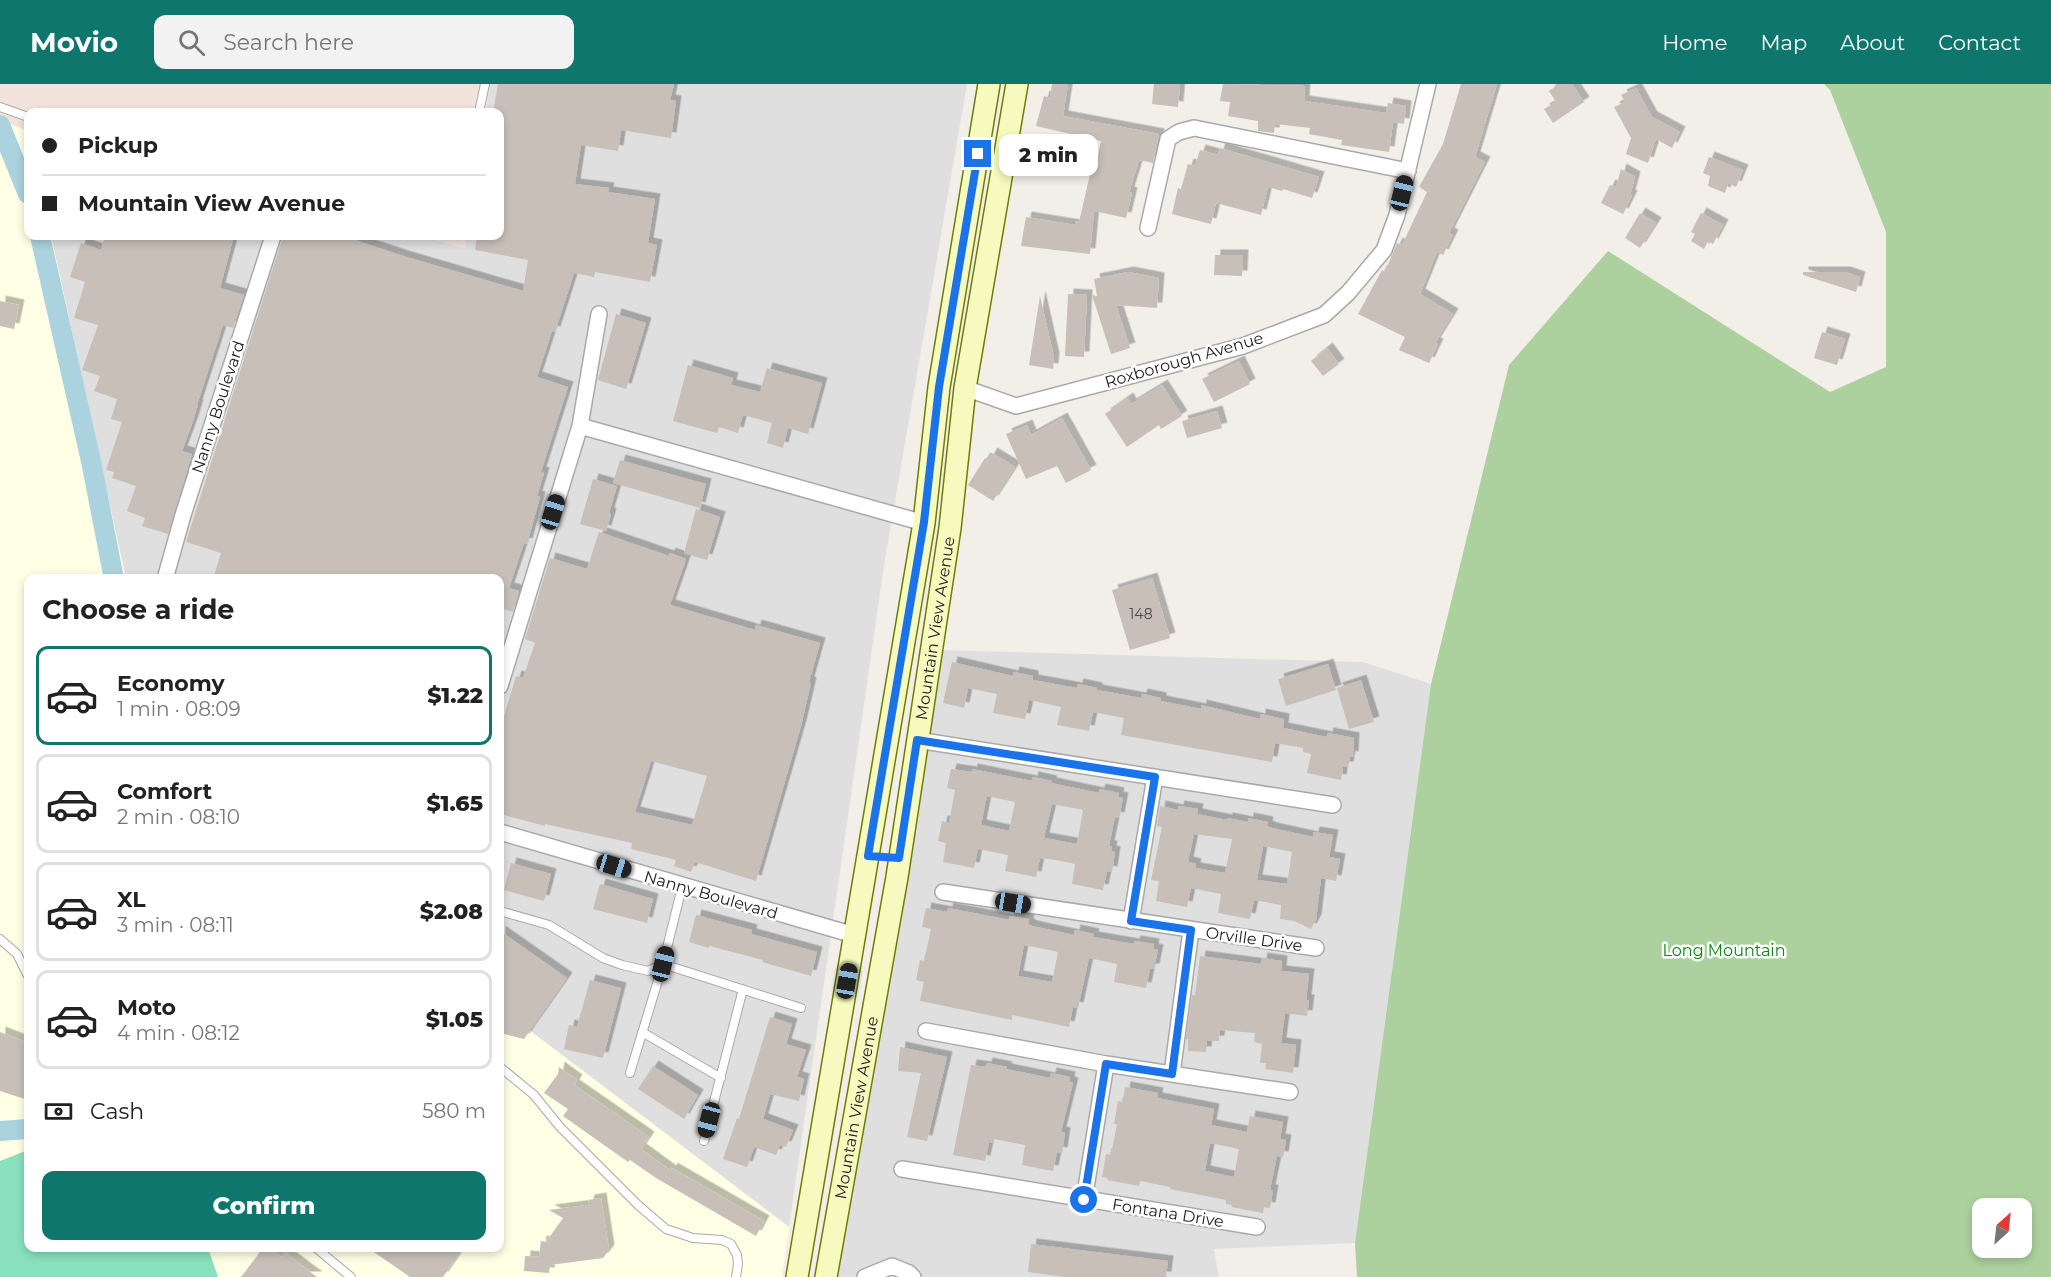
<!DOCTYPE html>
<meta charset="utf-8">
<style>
:root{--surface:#fff;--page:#f2f2f2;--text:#222;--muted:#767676;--line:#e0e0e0;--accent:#0f766e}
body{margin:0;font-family:Montserrat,sans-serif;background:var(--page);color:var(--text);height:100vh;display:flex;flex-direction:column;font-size:22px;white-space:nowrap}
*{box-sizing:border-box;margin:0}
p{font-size:20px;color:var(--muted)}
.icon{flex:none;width:33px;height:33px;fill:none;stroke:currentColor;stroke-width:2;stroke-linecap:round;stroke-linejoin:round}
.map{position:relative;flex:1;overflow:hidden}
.panel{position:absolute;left:24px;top:490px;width:480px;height:678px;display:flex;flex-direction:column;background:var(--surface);border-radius:12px;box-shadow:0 3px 9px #0003}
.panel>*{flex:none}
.banner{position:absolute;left:24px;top:24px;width:480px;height:132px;border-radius:12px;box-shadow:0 3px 9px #0003;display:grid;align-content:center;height:132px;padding:0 18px;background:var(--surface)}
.needle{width:39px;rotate:27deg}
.controls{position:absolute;left:1972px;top:1114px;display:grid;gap:12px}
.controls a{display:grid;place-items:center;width:60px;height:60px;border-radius:12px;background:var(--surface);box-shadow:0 3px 9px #0003;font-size:30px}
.end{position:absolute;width:27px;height:27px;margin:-14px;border:8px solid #1a73e8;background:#fff;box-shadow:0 0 0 3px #fff}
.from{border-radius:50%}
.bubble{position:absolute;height:42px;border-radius:12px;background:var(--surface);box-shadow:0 3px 9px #0003;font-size:20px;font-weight:800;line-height:42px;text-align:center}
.car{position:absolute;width:18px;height:36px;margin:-18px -9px;border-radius:8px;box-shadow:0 0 4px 2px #0007;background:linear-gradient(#222 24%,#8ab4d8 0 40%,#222 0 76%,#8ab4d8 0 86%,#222 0)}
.banner b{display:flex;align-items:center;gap:21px;height:57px;font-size:22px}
.banner b+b{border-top:2px solid var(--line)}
.banner i{width:15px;height:15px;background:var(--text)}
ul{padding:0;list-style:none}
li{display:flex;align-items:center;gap:18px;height:99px;margin:0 12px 9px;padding:0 6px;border:3px solid var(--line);border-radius:12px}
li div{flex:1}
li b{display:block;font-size:22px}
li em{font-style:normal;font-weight:800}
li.on{border-color:var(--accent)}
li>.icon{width:54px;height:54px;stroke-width:1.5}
h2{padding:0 18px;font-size:27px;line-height:72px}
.pay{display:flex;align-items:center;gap:15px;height:66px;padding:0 18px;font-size:22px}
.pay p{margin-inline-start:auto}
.action{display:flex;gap:12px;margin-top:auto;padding:12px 18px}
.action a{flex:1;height:69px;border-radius:12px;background:var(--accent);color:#fff;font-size:24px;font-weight:800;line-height:69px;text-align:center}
header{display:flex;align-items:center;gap:36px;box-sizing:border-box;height:84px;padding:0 30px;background:var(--accent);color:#fff}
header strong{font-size:28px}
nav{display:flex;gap:33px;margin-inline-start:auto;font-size:21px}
.search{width:420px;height:54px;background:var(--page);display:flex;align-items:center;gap:15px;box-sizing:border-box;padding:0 21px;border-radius:12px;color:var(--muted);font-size:22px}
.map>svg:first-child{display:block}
</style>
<header>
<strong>Movio</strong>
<div class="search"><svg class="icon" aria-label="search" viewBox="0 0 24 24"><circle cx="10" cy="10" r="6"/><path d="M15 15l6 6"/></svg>Search here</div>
<nav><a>Home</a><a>Map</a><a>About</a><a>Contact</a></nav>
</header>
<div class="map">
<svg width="2051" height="1193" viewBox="0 0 2051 1193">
<defs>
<filter id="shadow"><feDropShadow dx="5.5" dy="-5.5" stdDeviation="0" flood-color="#0004"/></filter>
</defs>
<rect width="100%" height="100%" fill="#f2efe9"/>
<!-- residential -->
<path fill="#e0dfdf" d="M 490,0 L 967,0 L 884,481 L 789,1143 L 500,924 L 500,495 L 126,495 L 51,152 L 420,152 L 465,164 L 467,152 L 500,152 L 500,28 L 486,28 Z
M 942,566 L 1363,578 L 1431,600 L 1355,1159 L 1214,1165 L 1219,1193 L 827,1193 Z"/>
<!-- education -->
<path fill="#ffffe5" d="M 0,37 L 28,46 L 28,152 L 51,152 L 126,495 L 28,495 L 28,1164 L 500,1164 L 500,924 L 789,1143 L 782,1193 L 0,1193 Z"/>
<!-- military -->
<path fill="#f3e3dd" d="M 0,0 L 490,0 L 486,28 L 28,28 L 28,46 L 0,37 Z
M 420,152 L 467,152 L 465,164 Z"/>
<!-- forest -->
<path fill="#add19e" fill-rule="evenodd" d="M 1824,0 L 2051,0 L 2051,1193 L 1357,1193 L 1355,1159 L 1431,600 L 1509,281 L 1608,167 L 1830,308 L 1886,283 L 1886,148 L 1830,6 ZM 1983,1125 L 2022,1125 L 2022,1164 L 1983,1164 Z"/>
<!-- pitch -->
<path fill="#88e0be" d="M 28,1066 L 28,1164 L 208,1164 L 218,1193 L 0,1193 L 0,1077 Z"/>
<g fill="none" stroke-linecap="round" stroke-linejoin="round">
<!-- canal -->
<path stroke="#aad3df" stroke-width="20" d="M 0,41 L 28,110
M 40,152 L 91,377 L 114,495
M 0,1047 L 28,1045"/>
</g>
<!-- building -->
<path fill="#c7bfb8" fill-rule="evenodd" filter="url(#shadow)" d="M 498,0 L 674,0 L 670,16 L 676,17 L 671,54 L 621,46 L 618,67 L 581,61 L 575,100 L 609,104 L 608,108 L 655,115 L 648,159 L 657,161 L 650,198 L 595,188 L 594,193 L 574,189 L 555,248 L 552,247 L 537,293 L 568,303 L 541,388 L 544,389 L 537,412 L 540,413 L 527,460 L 524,459 L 509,504 L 519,507 L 513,528 L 500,524 L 500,495 L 213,495 L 221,469 L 186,458 L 283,152 L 343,152 L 403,172 L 523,207 L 528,176 L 475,166 L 477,152 L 500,152 L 500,28 L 493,28 Z
M 1052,0 L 1068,0 L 1063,32 L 1159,50 L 1153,79 L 1139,76 L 1129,108 L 1132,109 L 1126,134 L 1094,127 L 1090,170 L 1021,162 L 1026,133 L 1075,141 L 1075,137 L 1079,138 L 1091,86 L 1095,87 L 1101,57 L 1036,42 L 1044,12 L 1050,14 Z
M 1154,0 L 1180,0 L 1178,23 L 1152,20 Z
M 1223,0 L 1305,2 L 1304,17 L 1386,29 L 1388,19 L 1406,22 L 1404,40 L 1393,38 L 1389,68 L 1341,61 L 1342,56 L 1309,50 L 1310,44 L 1275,40 L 1274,49 L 1258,47 L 1258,37 L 1228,32 L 1230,18 L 1220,17 Z
M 1461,0 L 1497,0 L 1475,73 L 1485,78 L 1449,149 L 1453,151 L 1443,171 L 1437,168 L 1420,210 L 1453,230 L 1435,259 L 1438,260 L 1429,279 L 1399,266 L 1405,253 L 1358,230 L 1382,186 L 1385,188 L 1397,159 L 1402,161 L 1427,108 L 1419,103 L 1443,60 Z
M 1559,0 L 1572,0 L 1584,18 L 1553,39 L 1544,25 L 1556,18 L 1549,7 Z
M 1636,4 L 1652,33 L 1680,48 L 1672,64 L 1656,55 L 1648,79 L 1626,70 L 1631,54 L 1614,23 L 1625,18 L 1621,11 Z
M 1220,64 L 1319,93 L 1312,114 L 1283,105 L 1282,107 L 1268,103 L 1261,131 L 1216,119 L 1211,140 L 1172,130 L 1178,104 L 1181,105 L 1188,80 L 1195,82 L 1200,66 L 1218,71 Z
M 1709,73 L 1743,86 L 1736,103 L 1728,99 L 1725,109 L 1708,102 L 1710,92 L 1703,89 Z
M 1621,85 L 1635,93 L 1630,111 L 1632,112 L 1623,130 L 1601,119 L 1610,101 L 1616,103 Z
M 1640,129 L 1656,139 L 1640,164 L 1625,154 Z
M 1701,129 L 1723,141 L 1713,160 L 1708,157 L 1704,165 L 1691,157 L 1695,150 L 1691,148 Z
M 105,152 L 234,152 L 220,204 L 244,211 L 233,244 L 223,241 L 197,321 L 198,321 L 192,340 L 182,367 L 192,370 L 168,450 L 142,442 L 145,434 L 127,427 L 136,402 L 112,394 L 114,388 L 106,386 L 122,338 L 111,335 L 117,315 L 94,307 L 100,292 L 82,286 L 98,241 L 74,234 L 85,198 L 70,193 L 81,159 L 101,166 Z
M 1215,171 L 1243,171 L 1242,192 L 1214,191 Z
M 1128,188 L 1159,194 L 1157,224 L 1116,221 L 1130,264 L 1111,270 L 1092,211 L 1097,212 L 1094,195 Z
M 1803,188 L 1845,188 L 1860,193 L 1856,208 L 1803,191 Z
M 1068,210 L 1087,211 L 1084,273 L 1065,272 Z
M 1040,212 L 1054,274 L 1053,285 L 1029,281 Z
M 0,217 L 19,221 L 14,245 L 0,242 Z
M 616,230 L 646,239 L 626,305 L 598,296 Z
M 1822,248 L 1845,255 L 1837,281 L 1814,274 Z
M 1327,264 L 1339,280 L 1323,292 L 1311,277 Z
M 1239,277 L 1250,300 L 1214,318 L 1202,295 Z
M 688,281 L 733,294 L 731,301 L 760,308 L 767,284 L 822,299 L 808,350 L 788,344 L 783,364 L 767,359 L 772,339 L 743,331 L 738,349 L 719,343 L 717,349 L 673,337 Z
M 1162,301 L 1182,332 L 1161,345 L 1159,341 L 1127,363 L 1105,330 L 1128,314 L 1131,320 Z
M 1217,327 L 1222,344 L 1187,354 L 1182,337 Z
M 1062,334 L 1091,386 L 1066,399 L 1057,382 L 1026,395 L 1006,350 L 1027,341 L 1031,351 Z
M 992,369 L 1015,383 L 993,417 L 968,401 L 985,374 L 988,376 Z
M 620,376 L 706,400 L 700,424 L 613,399 Z
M 593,395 L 617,402 L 609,429 L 611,430 L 606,447 L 580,440 Z
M 696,425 L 720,433 L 707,476 L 684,469 Z
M 599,448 L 669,472 L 670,469 L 686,475 L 670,521 L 755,546 L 756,541 L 820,559 L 809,598 L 811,599 L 801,642 L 756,797 L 695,778 L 691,788 L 674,782 L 676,776 L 631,765 L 632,759 L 545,740 L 545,742 L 500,730 L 500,646 L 516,592 L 523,594 L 535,559 L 525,555 L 550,474 L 587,485 ZM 651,677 L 707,692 L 692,741 L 635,728 Z
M 1152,494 L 1170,554 L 1130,566 L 1112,506 Z
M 952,578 L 1013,592 L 1014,588 L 1033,592 L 1033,596 L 1077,604 L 1078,600 L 1097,604 L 1097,606 L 1141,614 L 1142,610 L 1161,614 L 1161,617 L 1201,625 L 1201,621 L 1260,635 L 1260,630 L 1284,635 L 1283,644 L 1327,653 L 1328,649 L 1354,654 L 1353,673 L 1350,672 L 1348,683 L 1343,683 L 1341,696 L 1307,689 L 1311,670 L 1303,668 L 1303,664 L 1275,659 L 1272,678 L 1121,651 L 1124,634 L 1093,628 L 1089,647 L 1057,641 L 1061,623 L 1029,616 L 1025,635 L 993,629 L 997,610 L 968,604 L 964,624 L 943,619 Z
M 1328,580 L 1336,606 L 1286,622 L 1278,595 Z
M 1361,596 L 1374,638 L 1349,645 L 1337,604 Z
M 951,685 L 972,688 L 972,685 L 1032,697 L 1033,693 L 1052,697 L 1051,699 L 1099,709 L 1100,705 L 1119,709 L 1118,713 L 1123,714 L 1119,734 L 1115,733 L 1109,762 L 1112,762 L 1111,767 L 1115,768 L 1112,788 L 1107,787 L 1103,806 L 1072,800 L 1075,780 L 1056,776 L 1040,774 L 1036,793 L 1005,787 L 1008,771 L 978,765 L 974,784 L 943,778 L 946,759 L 938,757 L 942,737 L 949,739 L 955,706 L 947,704 ZM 987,712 L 1015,718 L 1009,747 L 981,741 ZM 1052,720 L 1083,726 L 1077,760 L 1044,754 Z
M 1160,722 L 1178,726 L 1179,722 L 1198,725 L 1197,730 L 1227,736 L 1227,734 L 1248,738 L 1248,734 L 1268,738 L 1267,742 L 1272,744 L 1313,753 L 1314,748 L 1333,751 L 1329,773 L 1340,775 L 1336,797 L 1321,794 L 1316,836 L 1311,845 L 1294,837 L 1280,835 L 1281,821 L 1254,816 L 1250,835 L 1218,829 L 1221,810 L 1191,804 L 1187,823 L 1156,817 L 1159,797 L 1151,796 L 1162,743 L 1157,742 ZM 1194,750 L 1232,755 L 1225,789 L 1195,784 L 1196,780 L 1188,778 ZM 1263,762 L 1292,768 L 1287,800 L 1257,796 Z
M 511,779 L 551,790 L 544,817 L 504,806 Z
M 600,800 L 653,815 L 647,839 L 593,825 Z
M 926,824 L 947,828 L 948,824 L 1009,836 L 1009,832 L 1029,835 L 1028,840 L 1032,842 L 1074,851 L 1075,846 L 1094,850 L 1093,853 L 1134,860 L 1135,857 L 1154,860 L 1153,865 L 1158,866 L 1154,885 L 1150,885 L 1146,904 L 1114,898 L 1117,880 L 1089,874 L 1078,924 L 1073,923 L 1069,943 L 1012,931 L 1012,936 L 920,917 L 924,898 L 916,896 L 920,876 L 924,877 L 931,845 L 922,843 ZM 1024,861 L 1058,868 L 1052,898 L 1018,892 Z
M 696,831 L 752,846 L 751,850 L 817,868 L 811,892 L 762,878 L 763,876 L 709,862 L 709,864 L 689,858 Z
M 500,847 L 567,894 L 524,955 L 500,949 Z
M 1200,872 L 1261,880 L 1262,874 L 1282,877 L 1281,887 L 1309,890 L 1306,916 L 1309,916 L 1307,932 L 1285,929 L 1281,959 L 1296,961 L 1293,989 L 1265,985 L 1266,979 L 1260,979 L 1262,960 L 1254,958 L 1255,949 L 1220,946 L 1219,957 L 1207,957 L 1206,968 L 1188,967 L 1188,955 L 1186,955 L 1192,911 L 1195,911 Z
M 590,896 L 621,904 L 603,974 L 564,965 L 569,941 L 577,943 Z
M 770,933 L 792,940 L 786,960 L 806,966 L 797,993 L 804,995 L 799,1017 L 770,1010 L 763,1035 L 793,1046 L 786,1063 L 780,1061 L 776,1071 L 754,1063 L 747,1083 L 723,1075 L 737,1034 L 739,1035 Z
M 0,948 L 28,959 L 28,1016 L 0,1007 Z
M 900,963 L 947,973 L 927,1057 L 907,1053 L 921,989 L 898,987 Z
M 987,979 L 1007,983 L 1006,985 L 1050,994 L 1051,989 L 1070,993 L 1069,998 L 1073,999 L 1061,1048 L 1065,1049 L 1062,1069 L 1057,1068 L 1053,1087 L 1022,1081 L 1025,1061 L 994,1055 L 994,1059 L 989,1058 L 985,1077 L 953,1071 L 971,981 L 986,983 Z
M 653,982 L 698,1011 L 684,1035 L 638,1005 Z
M 559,983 L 577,996 L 574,1001 L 649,1053 L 641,1065 L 671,1087 L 672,1084 L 764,1137 L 756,1152 L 656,1094 L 630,1076 L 628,1078 L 563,1032 L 568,1025 L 544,1009 L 558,990 Z
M 1125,1003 L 1158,1009 L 1157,1014 L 1214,1025 L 1211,1041 L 1247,1048 L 1250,1032 L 1283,1038 L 1280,1055 L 1286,1056 L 1283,1073 L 1277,1072 L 1270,1106 L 1273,1106 L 1270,1124 L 1264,1123 L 1263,1129 L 1231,1123 L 1232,1121 L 1226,1120 L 1226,1116 L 1170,1105 L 1170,1103 L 1140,1097 L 1139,1102 L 1107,1096 L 1108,1094 L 1102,1093 L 1106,1070 L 1111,1071 L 1117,1040 L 1114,1040 L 1118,1017 L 1123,1018 ZM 1210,1059 L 1239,1065 L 1234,1093 L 1205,1087 Z
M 601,1114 L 609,1166 L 603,1174 L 550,1181 L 549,1189 L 524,1187 L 525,1172 L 539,1173 L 541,1157 L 546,1158 L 563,1134 L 549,1126 L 588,1121 L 589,1116 Z
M 1031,1160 L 1168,1177 L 1166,1193 L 1065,1193 L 1028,1188 Z
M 263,1164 L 268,1164 L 282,1174 L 285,1169 L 317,1193 L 241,1193 Z
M 368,1164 L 463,1164 L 443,1193 L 410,1193 Z"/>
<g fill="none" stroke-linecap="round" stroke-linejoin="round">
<defs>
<path id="service" d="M 0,23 L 28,33
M 479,28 L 485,0
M 682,803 L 663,880 L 801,924
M 500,827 L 549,841 L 603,874 L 622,881 L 648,887 L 663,880 L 630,989
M 0,855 L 17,870 L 28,892
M 642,948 L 721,994
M 500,983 L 534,1011 L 560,1043 L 638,1121 L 666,1145 L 693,1154 L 722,1156 L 731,1160 L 737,1171 L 738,1180 L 736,1193
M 704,1057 L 743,905
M 316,1164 L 351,1193"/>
<path id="minor" d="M 1148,144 L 1168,55 L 1179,48 L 1194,44 L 1408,87
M 965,304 L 1016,322 L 1243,262 L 1324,231 L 1348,209 L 1384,166 L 1397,131 L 1428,0
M 580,342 L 924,439
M 165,495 L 183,431 L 273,152
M 500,602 L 580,342 L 599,230
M 917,656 L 1333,721
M 500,748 L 854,851
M 943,808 L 1316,864
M 1131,837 L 1155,693
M 926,947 L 1106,980 L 1290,1008
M 1172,990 L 1191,846
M 902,1085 L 1257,1143
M 1084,1116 L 1106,980
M 865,1193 L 892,1182 L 909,1189 L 913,1193"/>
<g id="secondary">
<path d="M 797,1193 L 924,439 L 939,303 L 989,0"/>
<path id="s1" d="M 826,1193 L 897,793 L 950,444 L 965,304 L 1017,0"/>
</g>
</defs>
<!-- service casing -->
<use href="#service" stroke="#a9a9a9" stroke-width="10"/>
<!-- minor casing -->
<use href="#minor" stroke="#a9a9a9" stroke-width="18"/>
<!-- secondary casing -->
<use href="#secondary" stroke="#707d05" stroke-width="24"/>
<!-- service -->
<use href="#service" stroke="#fff" stroke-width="8"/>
<!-- minor -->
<use href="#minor" stroke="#fff" stroke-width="15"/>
<!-- secondary -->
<use href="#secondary" stroke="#f7fabf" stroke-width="21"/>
</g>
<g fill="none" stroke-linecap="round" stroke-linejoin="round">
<!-- route -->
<path stroke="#1a73e8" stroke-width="8" d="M 978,70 L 939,303 L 924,438 L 868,772 L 899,774 L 917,656 L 1155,693 L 1131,837 L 1191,846 L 1172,990 L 1106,980 L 1084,1116"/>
</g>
<g text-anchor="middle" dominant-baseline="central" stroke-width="5" stroke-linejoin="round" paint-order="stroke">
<!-- number labels -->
<g font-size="14" fill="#4b4948">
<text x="1141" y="530">148</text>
</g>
<!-- street labels -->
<g font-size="16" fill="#222" stroke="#fff">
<text transform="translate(1184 276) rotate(-16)">Roxborough Avenue</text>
<text transform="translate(218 323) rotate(-72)">Nanny Boulevard</text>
<text stroke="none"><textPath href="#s1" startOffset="658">Mountain View Avenue</textPath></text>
<text transform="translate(711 811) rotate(16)">Nanny Boulevard</text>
<text transform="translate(1254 855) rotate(8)">Orville Drive</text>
<text stroke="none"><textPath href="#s1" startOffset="172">Mountain View Avenue</textPath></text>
<text transform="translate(1168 1129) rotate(9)">Fontana Drive</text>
</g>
<!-- park labels -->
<g font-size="16" fill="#0c8416" stroke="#fff">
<text x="1724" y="866">Long Mountain</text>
</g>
</g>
</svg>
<div class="controls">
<a><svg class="needle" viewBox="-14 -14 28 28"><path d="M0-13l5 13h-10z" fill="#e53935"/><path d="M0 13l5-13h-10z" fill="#767676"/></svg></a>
</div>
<i class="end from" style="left:1084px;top:1116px"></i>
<i class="end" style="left:978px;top:70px"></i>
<div class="bubble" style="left:999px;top:50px;width:99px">2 min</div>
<i class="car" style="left:1402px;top:109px;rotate:14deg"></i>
<i class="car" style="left:553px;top:428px;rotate:17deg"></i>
<i class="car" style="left:614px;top:782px;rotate:107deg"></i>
<i class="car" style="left:1013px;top:819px;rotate:99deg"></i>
<i class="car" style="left:663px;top:880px;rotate:14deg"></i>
<i class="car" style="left:847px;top:897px;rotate:10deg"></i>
<i class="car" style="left:709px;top:1036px;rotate:195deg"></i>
<div class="banner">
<b><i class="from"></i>Pickup</b>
<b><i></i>Mountain View Avenue</b>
</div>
<section class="panel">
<h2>Choose a ride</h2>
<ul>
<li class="on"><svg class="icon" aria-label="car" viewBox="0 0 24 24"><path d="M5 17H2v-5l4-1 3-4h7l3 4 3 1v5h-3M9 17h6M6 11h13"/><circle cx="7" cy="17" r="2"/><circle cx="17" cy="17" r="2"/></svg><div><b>Economy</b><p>1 min · 08:09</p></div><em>$1.22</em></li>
<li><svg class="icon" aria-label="car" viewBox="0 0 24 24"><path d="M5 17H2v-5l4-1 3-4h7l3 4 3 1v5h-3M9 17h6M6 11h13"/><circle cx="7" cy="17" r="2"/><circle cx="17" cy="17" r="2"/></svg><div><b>Comfort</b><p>2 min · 08:10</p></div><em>$1.65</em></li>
<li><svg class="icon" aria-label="car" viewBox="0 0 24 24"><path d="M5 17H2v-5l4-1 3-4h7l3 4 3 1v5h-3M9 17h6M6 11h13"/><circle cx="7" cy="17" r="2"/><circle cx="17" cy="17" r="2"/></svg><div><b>XL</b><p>3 min · 08:11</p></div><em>$2.08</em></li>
<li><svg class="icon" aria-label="car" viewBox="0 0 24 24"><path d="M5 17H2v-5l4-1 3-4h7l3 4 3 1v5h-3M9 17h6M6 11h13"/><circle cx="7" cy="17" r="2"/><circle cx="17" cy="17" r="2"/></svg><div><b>Moto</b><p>4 min · 08:12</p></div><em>$1.05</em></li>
</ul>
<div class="pay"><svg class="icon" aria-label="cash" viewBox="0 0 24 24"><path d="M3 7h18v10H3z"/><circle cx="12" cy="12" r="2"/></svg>Cash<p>580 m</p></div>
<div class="action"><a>Confirm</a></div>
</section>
</div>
